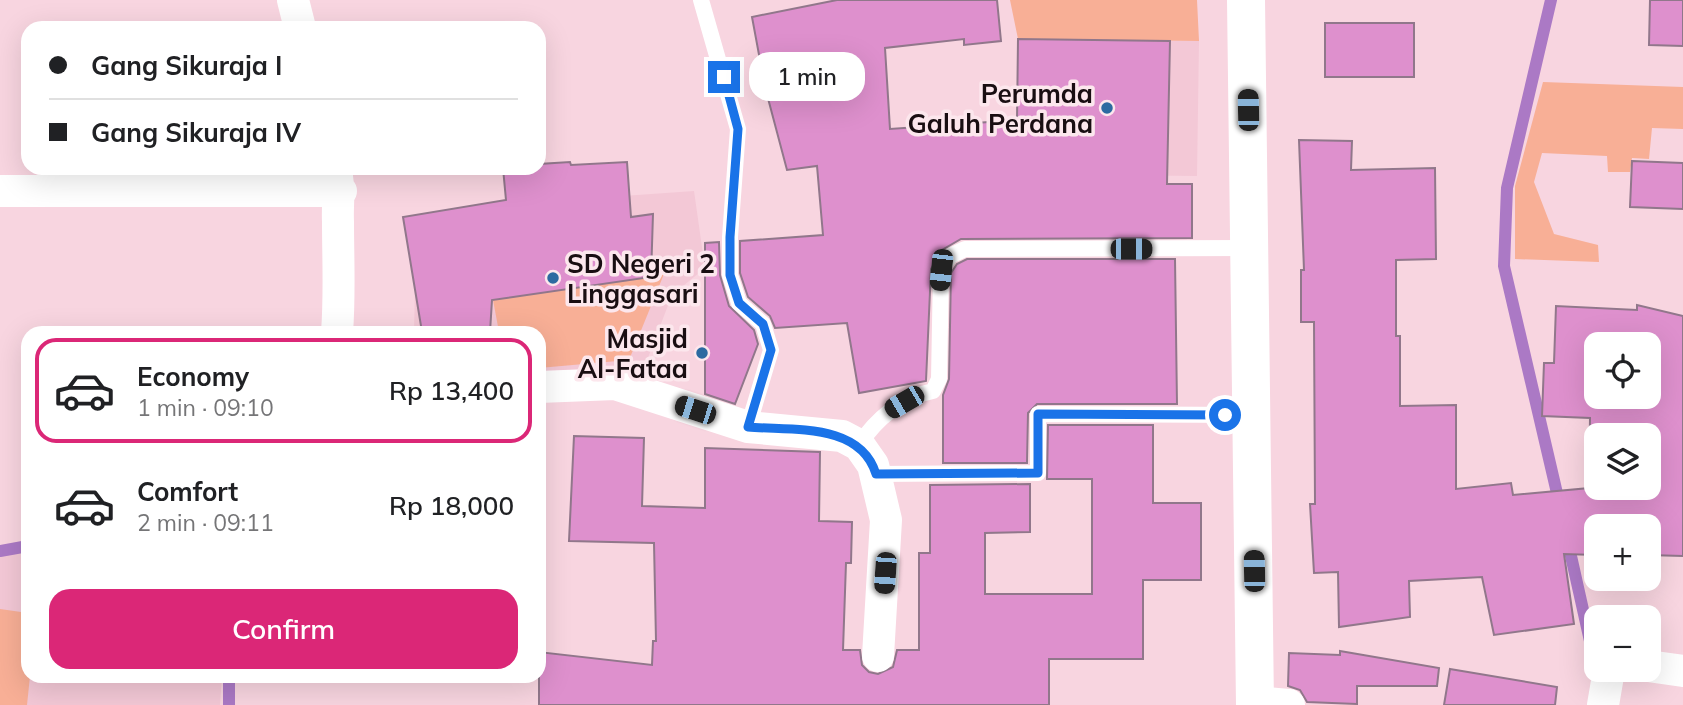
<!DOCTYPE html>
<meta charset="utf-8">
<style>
:root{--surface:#fff;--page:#f2f2f2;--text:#202124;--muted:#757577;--line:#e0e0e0;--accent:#db2777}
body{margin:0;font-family:Mulish,sans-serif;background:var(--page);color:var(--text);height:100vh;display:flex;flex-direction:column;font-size:26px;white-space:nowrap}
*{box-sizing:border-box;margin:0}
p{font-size:23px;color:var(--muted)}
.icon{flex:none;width:38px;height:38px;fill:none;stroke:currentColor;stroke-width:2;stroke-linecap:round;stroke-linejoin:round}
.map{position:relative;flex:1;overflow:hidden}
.drawer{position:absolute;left:21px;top:326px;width:525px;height:357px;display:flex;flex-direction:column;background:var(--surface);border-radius:21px;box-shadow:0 7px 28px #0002}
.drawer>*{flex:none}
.banner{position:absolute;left:21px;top:21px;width:525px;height:154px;border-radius:21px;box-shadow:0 7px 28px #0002;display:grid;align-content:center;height:154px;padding:0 28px;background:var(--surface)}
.buttons{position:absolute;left:1584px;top:332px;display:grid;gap:14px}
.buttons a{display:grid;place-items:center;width:77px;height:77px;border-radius:14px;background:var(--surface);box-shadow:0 7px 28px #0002;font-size:35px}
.end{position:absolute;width:32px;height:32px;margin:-16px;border:9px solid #1a73e8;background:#fff;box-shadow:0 0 0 4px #fff}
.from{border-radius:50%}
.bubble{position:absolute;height:49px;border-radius:21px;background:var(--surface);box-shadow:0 7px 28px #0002;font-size:23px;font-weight:600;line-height:49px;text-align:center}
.car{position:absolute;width:21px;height:42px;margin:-21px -10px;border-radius:9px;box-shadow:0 0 5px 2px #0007;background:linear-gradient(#222 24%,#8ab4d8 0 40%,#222 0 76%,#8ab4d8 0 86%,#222 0)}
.banner b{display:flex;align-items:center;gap:24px;height:66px;font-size:26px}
.banner b+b{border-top:2px solid var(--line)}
.banner i{width:18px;height:18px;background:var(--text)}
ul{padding:12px 0 0;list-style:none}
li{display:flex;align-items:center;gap:21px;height:105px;margin:0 14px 10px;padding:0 14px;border:4px solid transparent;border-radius:21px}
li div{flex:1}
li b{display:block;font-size:26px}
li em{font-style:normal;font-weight:600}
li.selected{border-color:var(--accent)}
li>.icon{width:63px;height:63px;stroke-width:1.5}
.button{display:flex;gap:14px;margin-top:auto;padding:14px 28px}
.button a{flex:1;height:80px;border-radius:21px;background:var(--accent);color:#fff;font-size:28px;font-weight:600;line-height:80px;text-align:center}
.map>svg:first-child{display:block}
</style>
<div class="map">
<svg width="1683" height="705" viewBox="0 0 1683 705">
<rect width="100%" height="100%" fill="#f8d5e0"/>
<!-- built -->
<path fill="#f3c8d6" d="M 1018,39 L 1199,41 L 1197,176 L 1016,174 Z
M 694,191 L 705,268 L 672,295 L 641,376 L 539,380 L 539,332 L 414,332 L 415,287 L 403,217 L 465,207 Z
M 28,551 L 28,676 L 222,676 L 220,705 L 0,705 L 0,556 Z"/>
<!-- green -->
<path fill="#f8af96" d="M 1010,0 L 1197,0 L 1199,41 L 1018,39 Z
M 1543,82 L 1683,87 L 1683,129 L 1652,128 L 1649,159 L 1632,158 L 1630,172 L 1608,172 L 1607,156 L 1542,153 L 1534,182 L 1554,234 L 1598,245 L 1599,262 L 1515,259 L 1515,186 Z
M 664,274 L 629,360 L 539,368 L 539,332 L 499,332 L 493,300 Z
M 0,609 L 28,613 L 28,676 L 30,676 L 27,705 L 0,705 Z"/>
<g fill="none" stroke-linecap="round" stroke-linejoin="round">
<!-- stream -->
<path stroke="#ab79c5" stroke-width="12" d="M 1551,0 L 1507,188 L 1504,266 L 1560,506
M 1567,538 L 1596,668
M 0,551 L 28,546
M 229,705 L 229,676"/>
</g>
<!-- building -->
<path fill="#de90cd" stroke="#91778b" stroke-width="2" fill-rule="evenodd" d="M 837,0 L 997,0 L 1001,41 L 964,45 L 964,39 L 885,48 L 890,129 L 1017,120 L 1018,39 L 1170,41 L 1167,184 L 1192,184 L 1192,238 L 961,239 L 942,250 L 931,269 L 926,381 L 859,393 L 847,323 L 775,328 L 770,316 L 748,297 L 740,273 L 740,241 L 823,235 L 817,166 L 787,170 L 765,87 L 752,17 Z
M 1650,0 L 1683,0 L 1683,46 L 1649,45 Z
M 1325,23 L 1414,23 L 1414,77 L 1325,77 Z
M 1299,140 L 1352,141 L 1351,170 L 1435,168 L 1436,259 L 1396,260 L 1396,336 L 1400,336 L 1400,406 L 1456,405 L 1456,489 L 1511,483 L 1513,495 L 1589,488 L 1590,418 L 1542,416 L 1544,363 L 1554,363 L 1556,306 L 1637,310 L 1637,305 L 1683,316 L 1683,556 L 1648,555 L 1648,527 L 1596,527 L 1596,555 L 1564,554 L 1574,624 L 1494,635 L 1482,577 L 1409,581 L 1410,617 L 1339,627 L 1338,572 L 1314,573 L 1310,504 L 1315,504 L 1314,322 L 1301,322 L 1301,270 L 1304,270 ZM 1596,345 L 1648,345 L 1648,397 L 1596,397 ZM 1596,436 L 1648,436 L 1648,488 L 1596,488 Z
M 1632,161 L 1683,163 L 1683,209 L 1630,207 Z
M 570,162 L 571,165 L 627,162 L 631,217 L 653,214 L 651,277 L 492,300 L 490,332 L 422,332 L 403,217 L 506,200 L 503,168 L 539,168 L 539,164 Z
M 719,242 L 720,275 L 729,306 L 754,330 L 758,344 L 735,404 L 705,394 L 705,243 Z
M 967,259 L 1175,259 L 1177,404 L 1037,404 L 1028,413 L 1027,463 L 943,463 L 943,395 L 949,379 L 951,273 L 957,264 Z
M 1048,425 L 1153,425 L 1153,503 L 1201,503 L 1201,580 L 1143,580 L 1143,659 L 1049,659 L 1049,705 L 539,705 L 539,652 L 652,665 L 653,641 L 656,641 L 654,543 L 569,541 L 574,436 L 644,438 L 642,506 L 705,508 L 705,448 L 820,452 L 819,521 L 852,522 L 851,563 L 846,563 L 843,650 L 860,650 L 862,665 L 869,672 L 878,674 L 893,667 L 897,650 L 919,650 L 919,553 L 930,553 L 930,485 L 1030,484 L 1030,532 L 985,533 L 985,594 L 1092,594 L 1092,479 L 1047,479 Z
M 1340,651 L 1439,668 L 1437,686 L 1357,686 L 1357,704 L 1307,702 L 1300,690 L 1288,686 L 1289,653 L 1340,655 Z
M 1450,669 L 1557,687 L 1555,705 L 1444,705 Z"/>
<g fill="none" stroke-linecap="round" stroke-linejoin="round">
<!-- lane -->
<path stroke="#fff" stroke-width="16" d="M 701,0 L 738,129 L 730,237 L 730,275 L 739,303 L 763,324 L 771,350 L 748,427
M 859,445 C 876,419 902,397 933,391 L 939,379 L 941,270 L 950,256 L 965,249 L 1250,248
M 876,474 L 1038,473 L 1038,414 L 1252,415"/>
<!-- street -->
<path stroke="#fff" stroke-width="32" d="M 293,0 L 300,28
M 335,168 C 341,190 337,201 338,222 C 338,260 340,295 337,332
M 0,191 L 341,191
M 539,387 L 615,384 L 748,427 L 842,436 L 859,445 L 873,465 L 886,520 L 878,656
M 1648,666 L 1683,671
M 1255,702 L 1289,705
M 1603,705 L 1609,670"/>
<!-- highway -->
<path stroke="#fff" stroke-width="38" d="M 1246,0 L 1255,705"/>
</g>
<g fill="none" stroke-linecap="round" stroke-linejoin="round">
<!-- route -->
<path stroke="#1a73e8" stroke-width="9" d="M 724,77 L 738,129 L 730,237 L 730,275 L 739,303 L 763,324 L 771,350 L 748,427 C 792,431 860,422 876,474 L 1038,473 L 1038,414 L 1225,415"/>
</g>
<!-- markers -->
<g fill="#2c6aa1" stroke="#fce7ed" stroke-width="2.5">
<circle cx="1107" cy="108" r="7"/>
<circle cx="553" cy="278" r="7"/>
<circle cx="702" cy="353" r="7"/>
</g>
<g text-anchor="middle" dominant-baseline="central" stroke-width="7" stroke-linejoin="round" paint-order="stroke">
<!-- poi labels -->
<g font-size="26" font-weight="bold" fill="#190e12" stroke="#fce7ed" text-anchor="end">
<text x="1093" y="93">Perumda<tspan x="1093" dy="30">Galuh Perdana</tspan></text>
<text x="567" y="263" text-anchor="start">SD Negeri 2<tspan x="567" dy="30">Linggasari</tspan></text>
<text x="688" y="338">Masjid<tspan x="688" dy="30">Al-Fataa</tspan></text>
</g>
</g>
</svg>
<div class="buttons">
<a><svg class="icon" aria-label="locate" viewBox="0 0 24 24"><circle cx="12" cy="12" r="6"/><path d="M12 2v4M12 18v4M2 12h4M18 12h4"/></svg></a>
<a><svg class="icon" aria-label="layers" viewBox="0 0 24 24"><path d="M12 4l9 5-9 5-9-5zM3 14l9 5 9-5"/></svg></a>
<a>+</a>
<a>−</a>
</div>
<i class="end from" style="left:1225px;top:415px"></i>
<i class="end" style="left:724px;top:77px"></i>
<div class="bubble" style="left:749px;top:52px;width:116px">1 min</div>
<i class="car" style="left:1248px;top:110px;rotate:359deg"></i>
<i class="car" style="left:1131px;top:249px;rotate:90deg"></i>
<i class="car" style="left:941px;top:270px;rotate:186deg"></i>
<i class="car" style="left:904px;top:402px;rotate:240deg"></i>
<i class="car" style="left:695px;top:410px;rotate:288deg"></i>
<i class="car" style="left:1254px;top:571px;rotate:359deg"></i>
<i class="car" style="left:885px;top:573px;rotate:184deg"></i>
<div class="banner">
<b><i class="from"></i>Gang Sikuraja I</b>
<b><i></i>Gang Sikuraja IV</b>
</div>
<section class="drawer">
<ul>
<li class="selected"><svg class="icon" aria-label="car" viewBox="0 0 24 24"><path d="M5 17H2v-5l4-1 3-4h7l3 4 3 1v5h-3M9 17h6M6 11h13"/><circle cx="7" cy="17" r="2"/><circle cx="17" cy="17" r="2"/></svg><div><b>Economy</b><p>1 min · 09:10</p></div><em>Rp 13,400</em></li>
<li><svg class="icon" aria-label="car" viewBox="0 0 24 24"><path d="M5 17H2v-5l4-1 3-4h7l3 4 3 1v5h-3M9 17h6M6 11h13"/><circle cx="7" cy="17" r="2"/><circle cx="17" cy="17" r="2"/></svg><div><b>Comfort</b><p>2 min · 09:11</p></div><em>Rp 18,000</em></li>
</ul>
<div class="button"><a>Confirm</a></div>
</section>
</div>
